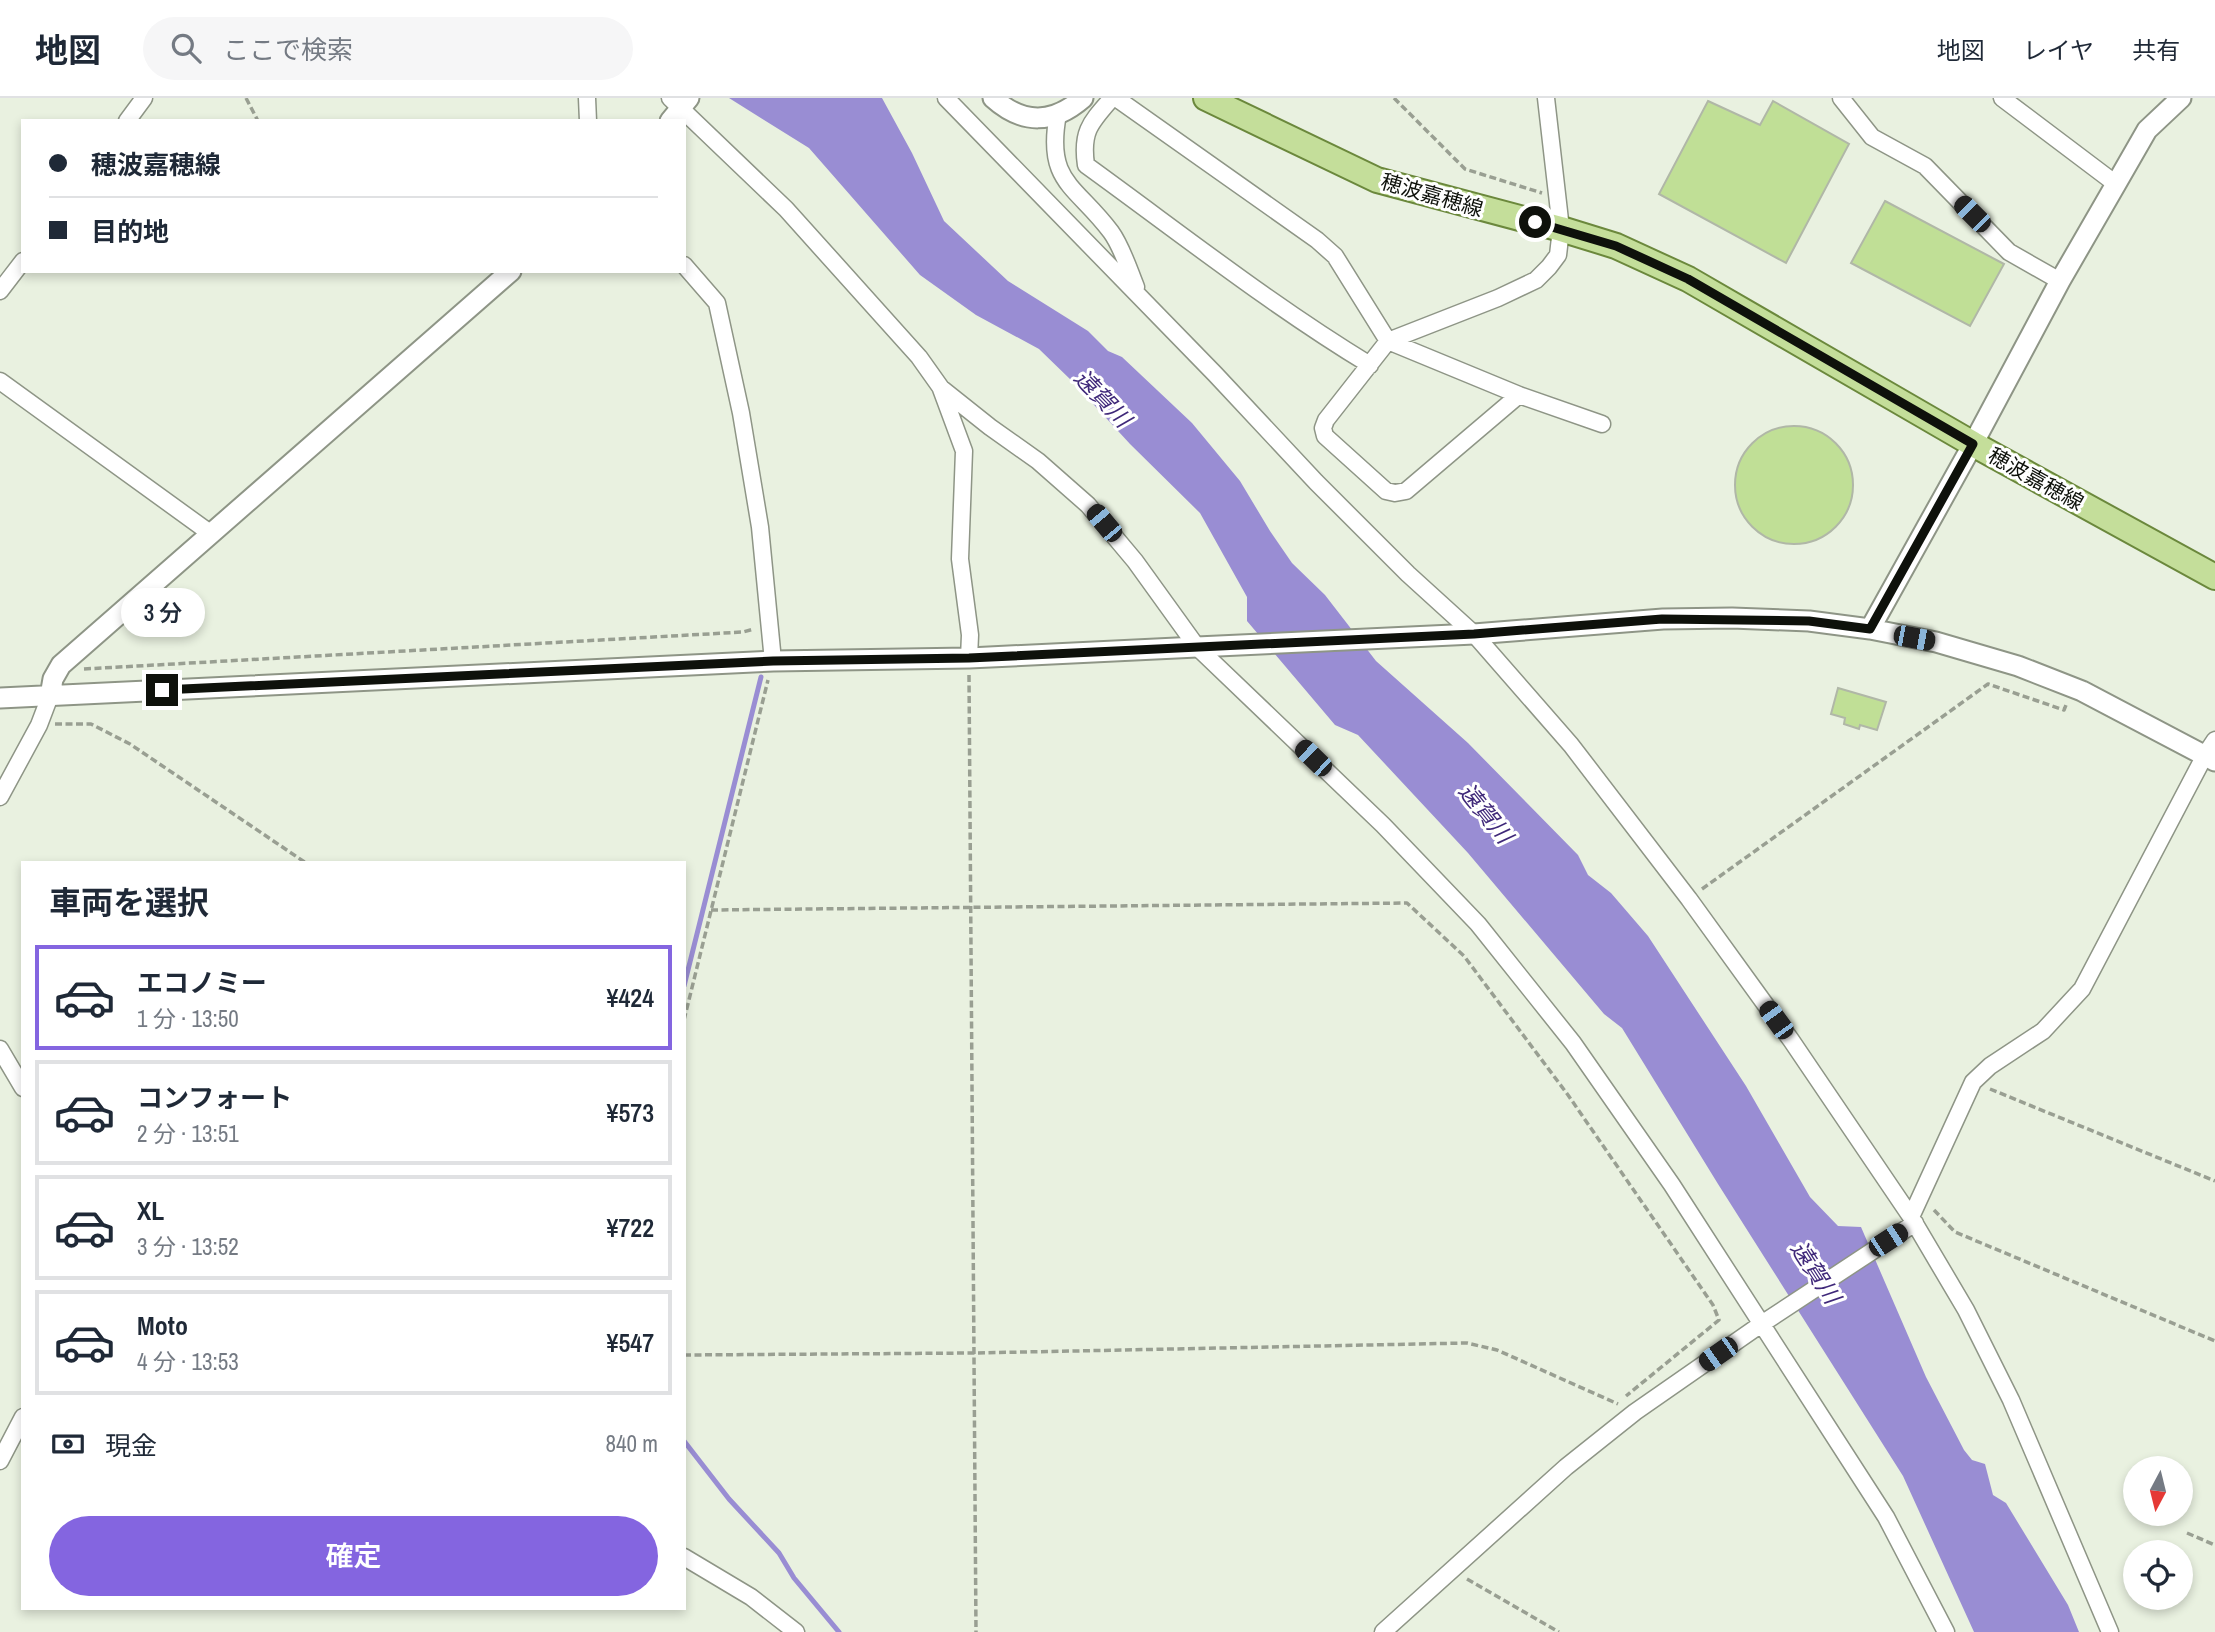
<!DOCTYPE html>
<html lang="ja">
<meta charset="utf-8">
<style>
:root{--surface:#fff;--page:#f6f6f7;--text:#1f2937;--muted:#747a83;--line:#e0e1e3;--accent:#8465e0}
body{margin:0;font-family:"Archivo Narrow","Noto Sans JP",sans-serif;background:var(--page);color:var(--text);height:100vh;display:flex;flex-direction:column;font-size:26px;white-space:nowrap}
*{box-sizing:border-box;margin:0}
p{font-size:23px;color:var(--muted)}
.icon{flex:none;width:38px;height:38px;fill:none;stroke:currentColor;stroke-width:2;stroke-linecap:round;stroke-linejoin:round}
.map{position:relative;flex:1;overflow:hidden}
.sheet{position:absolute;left:21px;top:763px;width:665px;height:749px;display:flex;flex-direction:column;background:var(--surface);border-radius:0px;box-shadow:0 4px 10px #0003}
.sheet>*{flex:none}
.top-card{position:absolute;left:21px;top:21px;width:665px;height:154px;border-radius:0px;box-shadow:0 4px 10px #0003;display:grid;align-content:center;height:154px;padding:0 28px;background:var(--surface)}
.needle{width:46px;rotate:187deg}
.buttons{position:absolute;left:2123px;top:1358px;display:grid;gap:14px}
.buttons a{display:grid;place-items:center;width:70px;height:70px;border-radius:50%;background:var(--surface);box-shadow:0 4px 10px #0003;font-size:35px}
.end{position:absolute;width:32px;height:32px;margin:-16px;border:9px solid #0e110b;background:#fff;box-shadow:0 0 0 4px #fff}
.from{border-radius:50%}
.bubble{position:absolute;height:49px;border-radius:24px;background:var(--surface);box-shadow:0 4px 10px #0003;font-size:23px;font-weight:600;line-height:49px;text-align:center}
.car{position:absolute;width:21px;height:42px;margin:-21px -10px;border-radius:9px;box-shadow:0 0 5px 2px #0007;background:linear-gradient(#222 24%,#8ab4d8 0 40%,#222 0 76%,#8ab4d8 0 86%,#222 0)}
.top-card b{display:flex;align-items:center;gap:24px;height:66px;font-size:26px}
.top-card b+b{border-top:2px solid var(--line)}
.top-card i{width:18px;height:18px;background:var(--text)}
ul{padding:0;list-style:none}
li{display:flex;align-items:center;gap:21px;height:105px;margin:0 14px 10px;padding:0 14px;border:4px solid var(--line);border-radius:0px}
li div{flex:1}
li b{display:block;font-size:26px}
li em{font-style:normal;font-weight:600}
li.current{border-color:var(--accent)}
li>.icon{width:63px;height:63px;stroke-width:1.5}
h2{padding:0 28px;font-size:32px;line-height:84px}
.pay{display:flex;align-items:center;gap:18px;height:77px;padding:0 28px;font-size:26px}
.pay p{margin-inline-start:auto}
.cta{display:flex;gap:14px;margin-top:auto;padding:14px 28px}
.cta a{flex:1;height:80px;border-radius:42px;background:var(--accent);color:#fff;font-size:28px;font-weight:600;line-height:80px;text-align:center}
header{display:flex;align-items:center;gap:42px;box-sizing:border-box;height:98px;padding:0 35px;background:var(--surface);border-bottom:2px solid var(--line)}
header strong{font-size:33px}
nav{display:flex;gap:38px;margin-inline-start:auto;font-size:24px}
.search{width:490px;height:63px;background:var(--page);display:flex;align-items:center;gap:18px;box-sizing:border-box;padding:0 24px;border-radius:38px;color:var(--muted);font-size:26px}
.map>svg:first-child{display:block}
</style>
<header>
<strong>地図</strong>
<div class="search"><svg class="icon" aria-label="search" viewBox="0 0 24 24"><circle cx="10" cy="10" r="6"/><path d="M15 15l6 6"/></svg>ここで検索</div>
<nav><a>地図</a><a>レイヤ</a><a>共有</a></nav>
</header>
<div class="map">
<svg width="2215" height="1534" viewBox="0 0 2215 1534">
<rect width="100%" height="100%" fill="#e9f1e0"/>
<!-- water -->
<path fill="#998dd3" d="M 729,0 L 882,0 L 912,55 L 944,123 L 1008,183 L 1088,233 L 1108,253 L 1122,259 L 1192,325 L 1240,383 L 1270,433 L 1292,465 L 1325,497 L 1376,563 L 1468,645 L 1578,757 L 1588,777 L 1611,795 L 1648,838 L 1746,988 L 1810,1099 L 1838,1128 L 1861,1129 L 1926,1279 L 1964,1352 L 1972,1362 L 1985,1366 L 1993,1397 L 2006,1405 L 2068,1507 L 2079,1534 L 1974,1534 L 1903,1378 L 1718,1086 L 1622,930 L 1604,916 L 1468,755 L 1358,637 L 1335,627 L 1247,523 L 1247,499 L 1200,415 L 1130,346 L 1073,284 L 1039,251 L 976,217 L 920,177 L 809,50 Z"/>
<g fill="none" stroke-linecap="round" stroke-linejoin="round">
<!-- stream -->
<path stroke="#998dd3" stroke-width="5" d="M 684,888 L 761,579
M 684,1343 L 729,1401 L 779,1455 L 794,1480 L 839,1534"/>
</g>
<!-- building -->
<path fill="#c0df96" stroke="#b0b7a7" stroke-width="2" d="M 1708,3 L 1760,27 L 1773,3 L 1849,46 L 1786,165 L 1659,96 Z
M 1885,103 L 2004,166 L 1970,228 L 1851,165 Z
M1735 387a59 59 0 1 1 118 0a59 59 0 1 1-118 0Z
M 1838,590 L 1886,604 L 1877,632 L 1860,627 L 1859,631 L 1844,626 L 1845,620 L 1831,616 Z"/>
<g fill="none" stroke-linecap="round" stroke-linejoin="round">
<defs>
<path id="minor" d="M 587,0 L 588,23
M 670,0 L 786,111 L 919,259 L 941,290 L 990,329 L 1038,363 L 1088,407 L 1135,463 L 1197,549 L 1383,727 L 1478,826 L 1573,945 L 1672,1087 L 1886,1419 L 1946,1534
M 946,0 L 1215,276 L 1316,384 L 1408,476 L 1474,536 L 1571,647 L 1689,801 L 1791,942 L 1911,1119
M 1112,0 C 1091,24 1081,33 1086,67 C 1180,135 1271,207 1370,267
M 1116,0 L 1317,142 L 1335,158 L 1388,243 L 1519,297 L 1406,393 L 1395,395 L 1386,393 L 1325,338 L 1323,330 L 1326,322 L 1388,243 L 1498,200 L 1536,182 L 1549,169 L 1558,157 L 1561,131 L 1546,0
M 1841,0 L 1872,39 L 1925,68 L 2009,154 L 2060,183
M 2002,0 L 2116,86
M 1058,16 C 1045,85 1076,87 1111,134 C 1122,149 1129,172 1136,189
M 127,23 L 144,0
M 684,167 L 717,205 L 741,315 L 760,429 L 773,563
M 0,193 L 23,163
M 0,283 L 210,435
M 941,291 L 964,353 L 960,461 L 970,537 L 969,560
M 1519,297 L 1602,326
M 0,699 L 39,627 L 50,598
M 0,951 L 23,990
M 0,1363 L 23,1319
M 684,1459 L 751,1499 L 796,1534
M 1383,1534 L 1566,1369 L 1635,1314 L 1760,1227 L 1915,1125
M 2110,1534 L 2011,1302 L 1966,1212 L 1911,1119 L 1973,984 L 1990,968 L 2043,933 L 2082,891 L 2205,657 L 2215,642"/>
<path id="tertiary" d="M 993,0 C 1023,27 1053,26 1083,0
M 670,23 L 689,0
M 1870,531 L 1973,346 L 2060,183 L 2116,86 L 2147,32 L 2181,0
M 50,598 L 53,581 L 61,567 L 511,173
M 0,600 L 773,563 L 969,560 L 1197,549 L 1474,536 L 1663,521 L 1732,520 L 1809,523 L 1870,531 L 1936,544 L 2018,568 L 2082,593 L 2215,663"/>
<path id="primary" d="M 1206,0 L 1377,82 L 1561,131 L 1616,148 L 1688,181 L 1973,346 L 2215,479"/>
</defs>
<!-- minor casing -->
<use href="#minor" stroke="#8e9586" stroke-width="19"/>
<!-- tertiary casing -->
<use href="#tertiary" stroke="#8e9586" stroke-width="23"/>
<!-- primary casing -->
<use href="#primary" stroke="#6b883c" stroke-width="28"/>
<!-- path -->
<path stroke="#999f92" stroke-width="3.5" stroke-dasharray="7 3.5" stroke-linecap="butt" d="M 246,0 L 258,23
M 1394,0 L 1465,71 L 1542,95
M 84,571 L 743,534 L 754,531
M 969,577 L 976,1534
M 55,626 L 91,626 L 130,646 L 306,765
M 1702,791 L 1988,586 L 2064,612 L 2066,607
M 711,812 L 1407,805 L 1464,858 L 1568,997 L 1713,1207 L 1719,1222 L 1626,1298
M 684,922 L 768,582
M 1990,991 L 2215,1083
M 1934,1112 L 1955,1134 L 2215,1243
M 684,1257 L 975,1255 L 1467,1245 L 1497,1252 L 1618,1306
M 2187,1435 L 2215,1447
M 1467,1481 L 1559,1534"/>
<!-- minor -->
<use href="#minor" stroke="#fff" stroke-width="16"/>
<!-- tertiary -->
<use href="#tertiary" stroke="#fff" stroke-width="19"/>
<!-- primary -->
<use href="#primary" stroke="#c4de9a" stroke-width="24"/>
</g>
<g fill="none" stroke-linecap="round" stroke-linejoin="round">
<!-- route -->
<path stroke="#0e110b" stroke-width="9" d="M 162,592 L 773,563 L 969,560 L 1474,536 L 1662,521 L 1809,523 L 1870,531 L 1973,346 L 1688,181 L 1616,148 L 1535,124"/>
</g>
<g text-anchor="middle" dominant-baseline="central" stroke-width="6" stroke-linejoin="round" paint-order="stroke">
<!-- street labels -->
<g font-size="21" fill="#0e110b" stroke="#fff">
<text transform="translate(1432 97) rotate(16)">穂波嘉穂線</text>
<text transform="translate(2036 381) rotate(29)">穂波嘉穂線</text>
</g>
<!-- water labels -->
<g font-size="23" font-style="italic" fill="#3f2879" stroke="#fff">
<text transform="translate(1103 300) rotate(46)">遠賀川</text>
<text transform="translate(1486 715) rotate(51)">遠賀川</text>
<text transform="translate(1816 1174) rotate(57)">遠賀川</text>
</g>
</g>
</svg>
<div class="buttons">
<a><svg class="needle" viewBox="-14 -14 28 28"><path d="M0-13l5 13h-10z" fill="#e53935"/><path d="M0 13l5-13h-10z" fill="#747a83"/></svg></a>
<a><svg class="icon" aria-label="locate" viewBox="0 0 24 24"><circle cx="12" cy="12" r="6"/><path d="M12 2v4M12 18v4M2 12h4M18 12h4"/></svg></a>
</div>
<i class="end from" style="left:1535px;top:124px"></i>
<i class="end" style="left:162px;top:592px"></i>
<div class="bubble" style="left:121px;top:490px;width:84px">3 分</div>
<i class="car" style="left:1972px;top:116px;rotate:315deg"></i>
<i class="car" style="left:1104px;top:425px;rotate:320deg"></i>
<i class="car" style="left:1914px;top:540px;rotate:101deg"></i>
<i class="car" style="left:1313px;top:660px;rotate:314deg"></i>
<i class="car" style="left:1776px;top:922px;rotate:324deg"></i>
<i class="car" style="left:1888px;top:1142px;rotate:57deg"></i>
<i class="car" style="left:1718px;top:1256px;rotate:235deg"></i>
<div class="top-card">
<b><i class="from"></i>穂波嘉穂線</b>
<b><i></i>目的地</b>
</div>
<section class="sheet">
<h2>車両を選択</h2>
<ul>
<li class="current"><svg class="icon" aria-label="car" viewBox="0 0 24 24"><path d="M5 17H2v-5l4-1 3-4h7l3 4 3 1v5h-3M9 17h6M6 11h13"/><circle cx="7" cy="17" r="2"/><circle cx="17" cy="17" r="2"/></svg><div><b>エコノミー</b><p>1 分 · 13:50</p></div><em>¥424</em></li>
<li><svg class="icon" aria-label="car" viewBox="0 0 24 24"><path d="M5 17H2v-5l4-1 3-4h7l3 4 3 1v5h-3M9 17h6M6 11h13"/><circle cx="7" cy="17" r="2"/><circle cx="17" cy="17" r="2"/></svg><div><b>コンフォート</b><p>2 分 · 13:51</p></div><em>¥573</em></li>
<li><svg class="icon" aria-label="car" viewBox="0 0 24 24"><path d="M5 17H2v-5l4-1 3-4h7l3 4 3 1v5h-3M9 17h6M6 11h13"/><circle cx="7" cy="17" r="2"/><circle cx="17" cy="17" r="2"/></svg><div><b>XL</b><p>3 分 · 13:52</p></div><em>¥722</em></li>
<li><svg class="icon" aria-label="car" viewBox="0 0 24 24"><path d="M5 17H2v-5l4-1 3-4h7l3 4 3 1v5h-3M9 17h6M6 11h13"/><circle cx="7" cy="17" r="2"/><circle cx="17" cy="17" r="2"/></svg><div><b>Moto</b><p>4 分 · 13:53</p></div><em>¥547</em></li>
</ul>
<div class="pay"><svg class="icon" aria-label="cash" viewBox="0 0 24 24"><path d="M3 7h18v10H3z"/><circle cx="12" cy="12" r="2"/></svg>現金<p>840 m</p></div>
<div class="cta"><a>確定</a></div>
</section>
</div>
